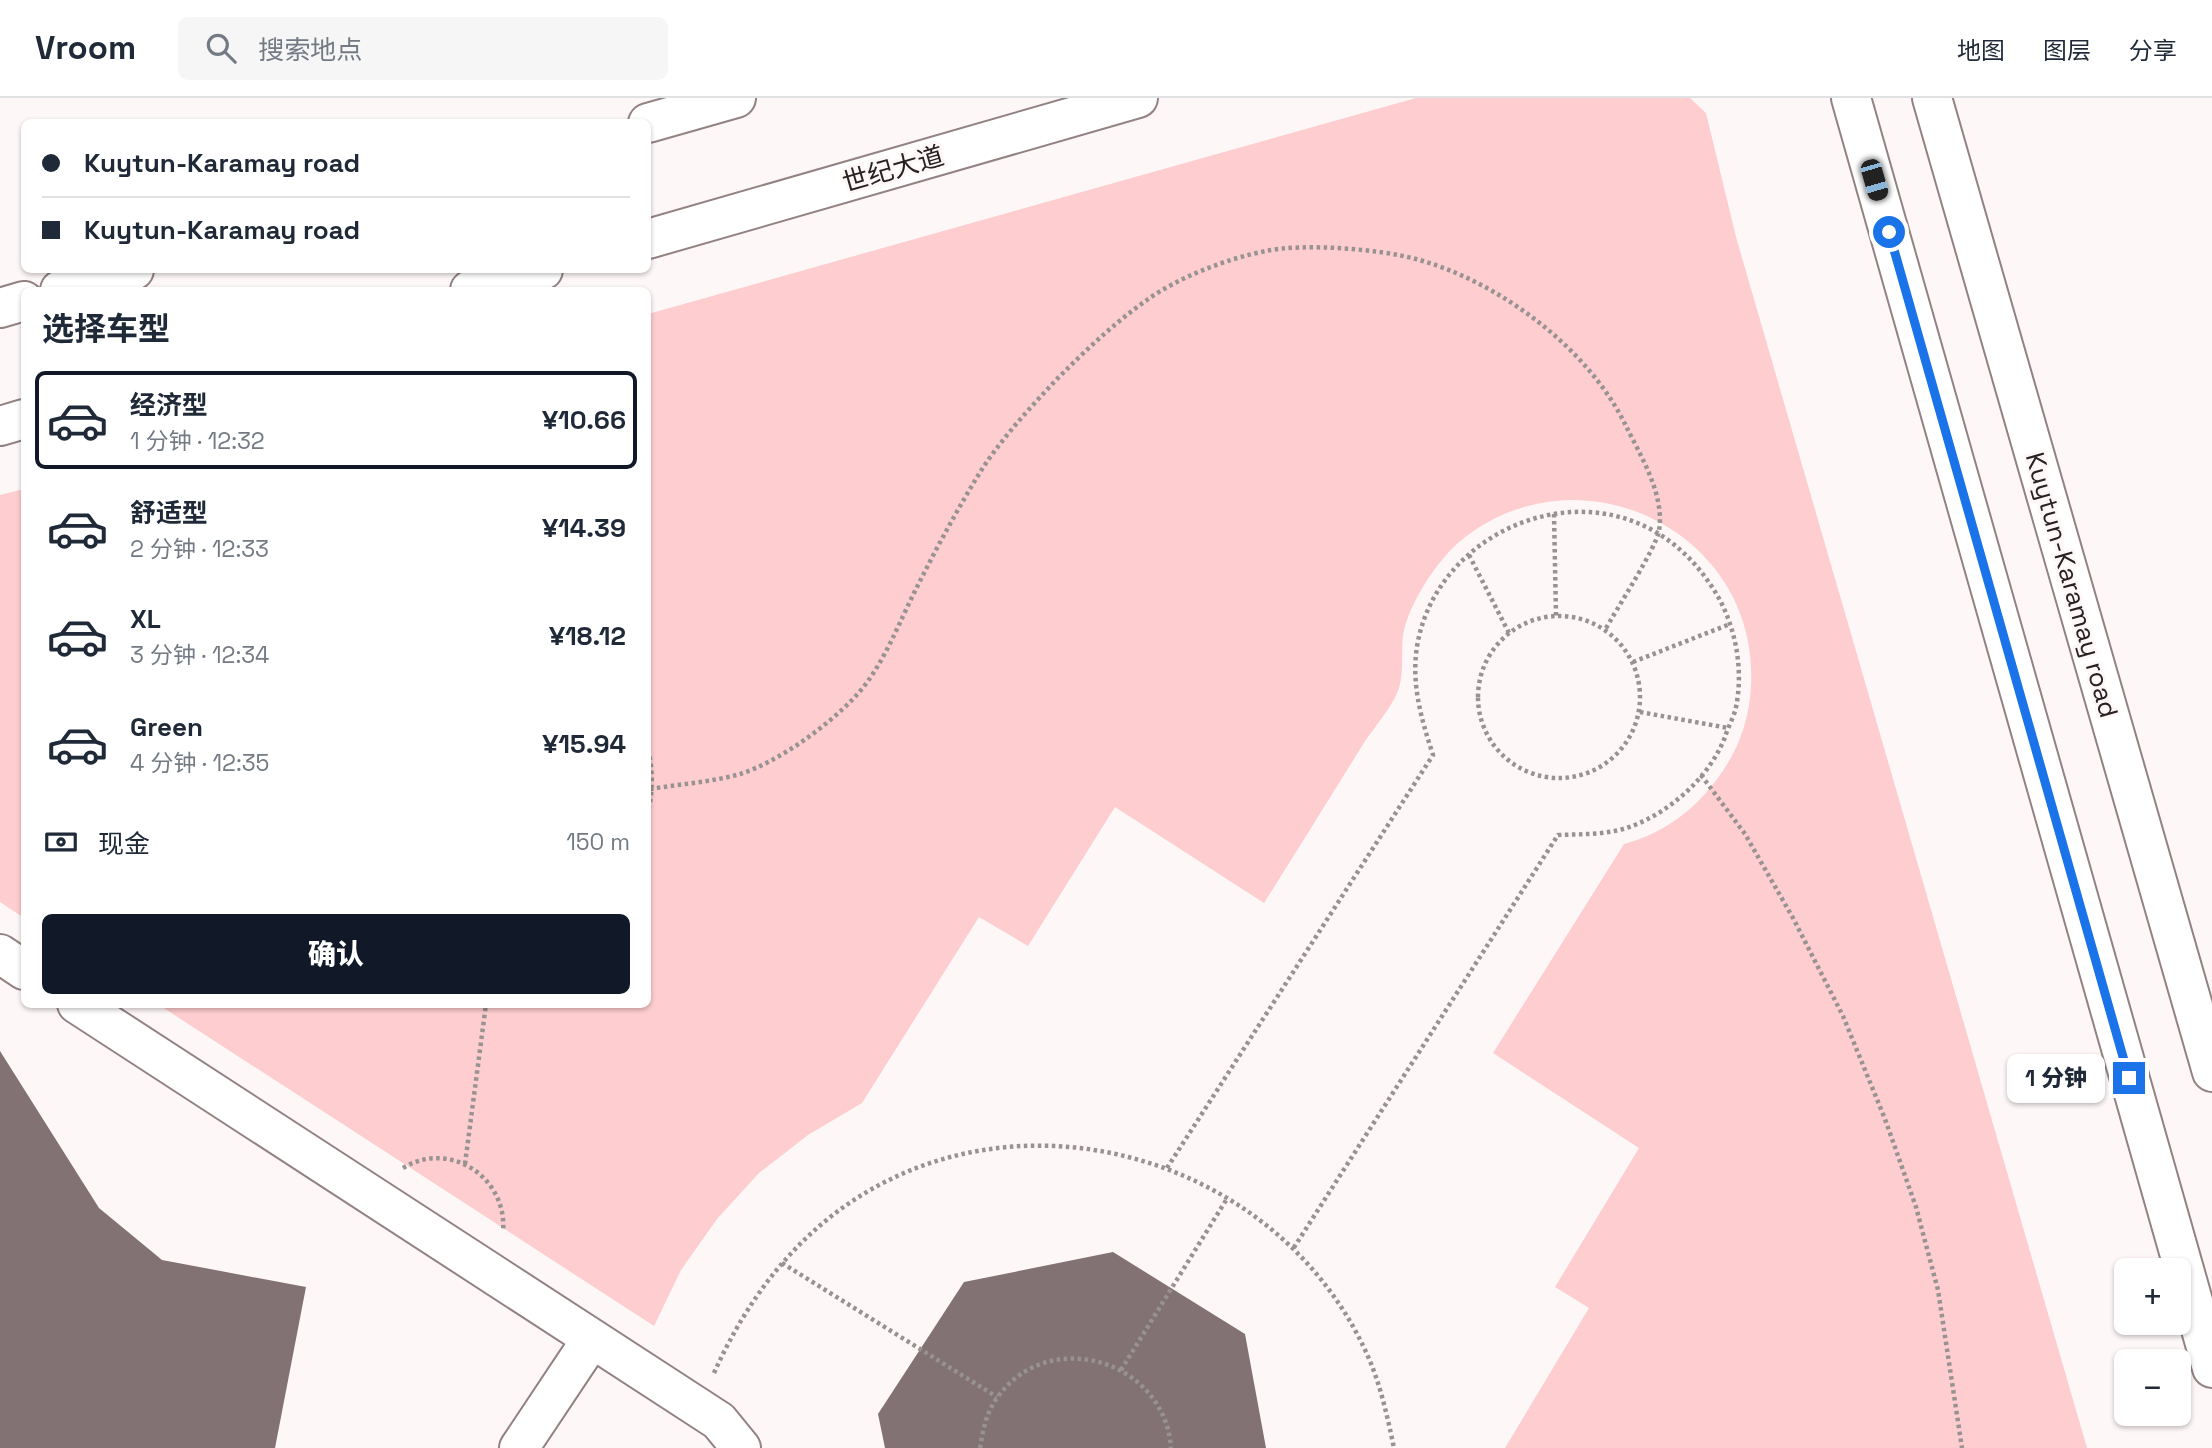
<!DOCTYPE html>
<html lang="zh">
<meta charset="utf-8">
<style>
:root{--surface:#fff;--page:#f6f6f7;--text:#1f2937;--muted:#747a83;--line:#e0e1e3;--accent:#111827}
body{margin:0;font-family:"Space Grotesk","Noto Sans SC",sans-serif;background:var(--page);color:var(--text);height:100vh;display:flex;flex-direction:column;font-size:26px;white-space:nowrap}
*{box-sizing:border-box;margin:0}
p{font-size:23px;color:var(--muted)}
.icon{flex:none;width:38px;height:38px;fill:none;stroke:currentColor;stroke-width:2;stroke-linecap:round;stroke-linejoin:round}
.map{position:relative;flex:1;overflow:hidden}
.side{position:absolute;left:21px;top:189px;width:630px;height:721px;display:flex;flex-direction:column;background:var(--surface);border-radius:10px;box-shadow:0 2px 5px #0004}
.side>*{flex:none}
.top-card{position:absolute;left:21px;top:21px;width:630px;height:154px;border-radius:10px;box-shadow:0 2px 5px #0004;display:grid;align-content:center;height:154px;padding:0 21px;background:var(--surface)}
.buttons{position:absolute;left:2114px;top:1160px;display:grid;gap:14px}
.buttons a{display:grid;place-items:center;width:77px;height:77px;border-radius:10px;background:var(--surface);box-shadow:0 2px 5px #0004;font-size:35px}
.end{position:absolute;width:32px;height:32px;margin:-16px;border:9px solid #1a73e8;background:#fff;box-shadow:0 0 0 4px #fff}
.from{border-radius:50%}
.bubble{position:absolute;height:49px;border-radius:10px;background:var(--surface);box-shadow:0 2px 5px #0004;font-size:23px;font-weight:800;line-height:49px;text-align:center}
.car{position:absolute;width:21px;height:42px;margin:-21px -10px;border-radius:9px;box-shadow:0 0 5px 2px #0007;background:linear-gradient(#222 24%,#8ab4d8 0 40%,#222 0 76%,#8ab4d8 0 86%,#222 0)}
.top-card b{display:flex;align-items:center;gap:24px;height:66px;font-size:26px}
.top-card b+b{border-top:2px solid var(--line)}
.top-card i{width:18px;height:18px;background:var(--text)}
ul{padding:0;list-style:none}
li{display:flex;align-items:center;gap:21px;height:98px;margin:0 14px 10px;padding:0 7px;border:4px solid transparent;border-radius:10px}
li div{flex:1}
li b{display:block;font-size:26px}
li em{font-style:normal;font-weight:800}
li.on{border-color:var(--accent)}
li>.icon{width:63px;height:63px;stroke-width:1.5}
h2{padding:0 21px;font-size:32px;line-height:84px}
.pay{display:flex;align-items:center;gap:18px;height:77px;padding:0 21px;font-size:26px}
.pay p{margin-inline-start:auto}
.primary-button{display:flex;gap:14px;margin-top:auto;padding:14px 21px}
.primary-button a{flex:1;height:80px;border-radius:10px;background:var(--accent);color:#fff;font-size:28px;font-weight:800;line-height:80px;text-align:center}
header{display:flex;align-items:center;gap:42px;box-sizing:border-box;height:98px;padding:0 35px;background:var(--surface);border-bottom:2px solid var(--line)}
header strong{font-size:33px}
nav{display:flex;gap:38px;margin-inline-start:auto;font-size:24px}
.search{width:490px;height:63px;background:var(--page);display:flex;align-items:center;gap:18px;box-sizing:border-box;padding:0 24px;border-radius:10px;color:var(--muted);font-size:26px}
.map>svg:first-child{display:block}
</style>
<header>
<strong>Vroom</strong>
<div class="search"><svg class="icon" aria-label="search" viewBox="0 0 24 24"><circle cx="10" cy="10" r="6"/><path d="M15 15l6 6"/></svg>搜索地点</div>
<nav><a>地图</a><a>图层</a><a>分享</a></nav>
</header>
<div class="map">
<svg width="2212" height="1350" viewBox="0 0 2212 1350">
<rect width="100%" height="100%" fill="#fef7f7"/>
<!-- green -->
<path fill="#fecdcf" d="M 1416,0 L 1690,0 L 1706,15 L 1736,139 L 2087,1350 L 1505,1350 L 1589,1210 L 1555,1189 L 1639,1050 L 1493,955 L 1624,746 C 1661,736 1691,715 1714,685 C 1737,656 1749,625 1751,588 C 1760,436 1583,347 1464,440 C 1439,459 1408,506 1403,537 C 1401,554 1404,574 1399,590 C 1394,607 1372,632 1362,648 C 1329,701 1297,753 1264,805 L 1115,709 L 1028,848 L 979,819 L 862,1005 L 808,1037 L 759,1075 L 717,1121 L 681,1172 L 654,1228 L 159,907 L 648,906 L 648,216 Z
M 24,391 L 24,820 L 0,804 L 0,397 Z"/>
<!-- building -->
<path fill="#827273" d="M 0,953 L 99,1110 L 162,1162 L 306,1189 L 275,1350 L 0,1350 Z
M 1113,1154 L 1245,1236 L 1266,1350 L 885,1350 L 878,1316 L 964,1184 Z"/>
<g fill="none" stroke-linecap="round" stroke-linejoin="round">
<defs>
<path id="minor" d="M 0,856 L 24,872
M 77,906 L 719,1323 L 741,1350
M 519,1350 L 591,1242"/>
<path id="secondary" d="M 1851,0 L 2212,1270
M 1932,0 L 2212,974
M 648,25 L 736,0
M 648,141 L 1138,0
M 60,192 L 134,172
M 470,192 L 543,172
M 0,210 L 24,203
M 0,328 L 24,321"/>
</defs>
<!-- minor casing -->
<use href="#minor" stroke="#938283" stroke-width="42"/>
<!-- secondary casing -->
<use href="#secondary" stroke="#938283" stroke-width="42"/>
<!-- path -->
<path stroke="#989292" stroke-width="4.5" stroke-dasharray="3.5 3.5" stroke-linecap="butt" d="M 1554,416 L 1556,518
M 1469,457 L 1509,535
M1478 599a81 81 0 1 1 162 0a81 81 0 1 1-162 0Z
M 1633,564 L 1730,526
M 1640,614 L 1728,630
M 648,652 C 653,669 653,696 648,713
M 1701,677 L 1745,736 L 1793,820 L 1843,918 L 1885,1021 L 1916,1109 L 1938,1192 L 1962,1350
M 650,691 C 680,686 712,684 740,676 C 778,664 826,629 853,601 C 883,570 898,526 917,489 C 936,451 957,412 979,376 C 1000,342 1029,311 1056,282 C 1085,253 1114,225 1147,202 C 1177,180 1228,160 1266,153 C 1303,145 1379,151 1416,161 C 1498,183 1587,249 1625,326 C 1640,357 1665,396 1659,433 C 1656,450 1616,512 1605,532
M 465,1066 L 486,906
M 403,1070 C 450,1041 508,1080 503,1134
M 1167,1070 L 1433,657 C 1421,620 1410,583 1418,543 C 1439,438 1567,379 1659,436 C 1682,450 1700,470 1714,492 C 1735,525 1744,570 1736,609 C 1734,619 1728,629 1725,639 C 1710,678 1672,713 1632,728 C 1609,737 1583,736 1558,737 L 1293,1151
M 782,1165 L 997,1299
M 1121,1272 L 1228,1099
M 714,1275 C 741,1215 777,1162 829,1120 C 1005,980 1274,1053 1366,1254 C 1380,1284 1387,1317 1394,1350
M 980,1350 C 983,1332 986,1315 997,1300 C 1048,1227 1165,1262 1171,1350"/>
<!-- minor -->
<use href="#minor" stroke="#fff" stroke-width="38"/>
<!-- secondary -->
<use href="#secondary" stroke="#fff" stroke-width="38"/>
</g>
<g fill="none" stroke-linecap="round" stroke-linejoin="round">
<!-- route -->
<path stroke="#1a73e8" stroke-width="9" d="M 1889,134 L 2129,980"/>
</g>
<g text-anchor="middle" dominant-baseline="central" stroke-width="6" stroke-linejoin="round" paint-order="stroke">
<!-- street labels -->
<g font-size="26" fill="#272121" stroke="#fef7f7">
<text transform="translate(893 71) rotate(-16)">世纪大道</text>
<text transform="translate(2072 487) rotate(74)">Kuytun-Karamay road</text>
</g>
</g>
</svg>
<div class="buttons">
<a>+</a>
<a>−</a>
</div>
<i class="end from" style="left:1889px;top:134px"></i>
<i class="end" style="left:2129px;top:980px"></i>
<div class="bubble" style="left:2007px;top:956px;width:98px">1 分钟</div>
<i class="car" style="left:1874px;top:82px;rotate:164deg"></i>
<div class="top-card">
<b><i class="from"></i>Kuytun-Karamay road</b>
<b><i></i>Kuytun-Karamay road</b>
</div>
<section class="side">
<h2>选择车型</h2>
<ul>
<li class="on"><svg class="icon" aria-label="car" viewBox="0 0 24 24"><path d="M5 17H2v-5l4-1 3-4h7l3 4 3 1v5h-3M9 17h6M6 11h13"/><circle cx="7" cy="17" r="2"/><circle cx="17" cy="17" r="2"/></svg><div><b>经济型</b><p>1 分钟 · 12:32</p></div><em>¥10.66</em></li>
<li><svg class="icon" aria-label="car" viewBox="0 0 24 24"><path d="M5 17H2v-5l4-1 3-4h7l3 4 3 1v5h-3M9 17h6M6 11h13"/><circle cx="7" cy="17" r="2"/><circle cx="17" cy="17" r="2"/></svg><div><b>舒适型</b><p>2 分钟 · 12:33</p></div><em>¥14.39</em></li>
<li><svg class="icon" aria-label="car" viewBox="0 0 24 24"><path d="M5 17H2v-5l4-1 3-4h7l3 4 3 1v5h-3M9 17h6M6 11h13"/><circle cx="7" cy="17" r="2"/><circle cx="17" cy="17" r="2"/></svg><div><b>XL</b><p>3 分钟 · 12:34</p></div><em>¥18.12</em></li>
<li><svg class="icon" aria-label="car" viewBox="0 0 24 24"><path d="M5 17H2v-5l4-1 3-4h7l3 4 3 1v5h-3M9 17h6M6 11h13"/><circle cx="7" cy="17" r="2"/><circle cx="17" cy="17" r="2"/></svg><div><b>Green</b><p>4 分钟 · 12:35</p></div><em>¥15.94</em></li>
</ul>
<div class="pay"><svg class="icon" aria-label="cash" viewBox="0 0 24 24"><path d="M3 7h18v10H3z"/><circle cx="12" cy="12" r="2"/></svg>现金<p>150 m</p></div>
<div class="primary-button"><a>确认</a></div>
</section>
</div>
